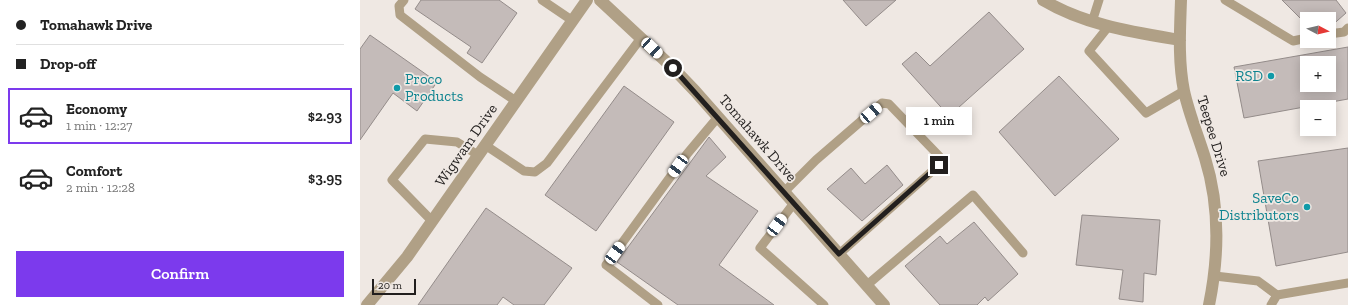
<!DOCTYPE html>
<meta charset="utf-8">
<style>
:root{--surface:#fff;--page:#f2f2f2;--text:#222;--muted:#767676;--line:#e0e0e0;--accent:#7c3aed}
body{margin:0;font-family:"Zilla Slab",serif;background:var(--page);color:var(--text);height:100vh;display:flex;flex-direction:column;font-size:15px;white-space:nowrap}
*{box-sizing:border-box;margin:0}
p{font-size:13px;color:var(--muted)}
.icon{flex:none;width:22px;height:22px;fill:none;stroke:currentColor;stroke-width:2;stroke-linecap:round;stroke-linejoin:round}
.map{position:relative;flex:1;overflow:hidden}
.panel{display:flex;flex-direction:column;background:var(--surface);width:360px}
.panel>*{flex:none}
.guide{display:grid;align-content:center;height:88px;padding:0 16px;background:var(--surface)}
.needle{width:26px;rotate:97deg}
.buttons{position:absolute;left:940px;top:12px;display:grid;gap:8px}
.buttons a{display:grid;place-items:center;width:36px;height:36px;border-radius:0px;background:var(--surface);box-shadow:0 2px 10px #0003;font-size:20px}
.scale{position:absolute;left:12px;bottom:10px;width:44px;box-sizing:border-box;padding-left:4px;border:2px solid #221f1e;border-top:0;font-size:11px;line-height:14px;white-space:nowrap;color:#221f1e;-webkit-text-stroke:3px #efe8e3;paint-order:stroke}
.end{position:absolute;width:18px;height:18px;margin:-9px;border:5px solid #221f1e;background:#fff;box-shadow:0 0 0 2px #fff}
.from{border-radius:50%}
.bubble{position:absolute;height:28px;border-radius:0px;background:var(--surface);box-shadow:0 2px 10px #0003;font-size:13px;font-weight:600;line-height:28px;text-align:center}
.car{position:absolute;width:12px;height:24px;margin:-12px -6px;border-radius:5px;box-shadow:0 0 3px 1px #0007;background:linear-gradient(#fff 24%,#345 0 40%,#fff 0 76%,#345 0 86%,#fff 0)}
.guide b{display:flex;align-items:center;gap:14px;height:38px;font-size:15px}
.guide b+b{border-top:1px solid var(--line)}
.guide i{width:10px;height:10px;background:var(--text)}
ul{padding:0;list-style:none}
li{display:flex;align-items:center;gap:12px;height:56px;margin:0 8px 6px;padding:0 8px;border:2px solid transparent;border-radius:0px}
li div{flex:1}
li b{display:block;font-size:15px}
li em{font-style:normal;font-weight:600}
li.current{border-color:var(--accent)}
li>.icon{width:36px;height:36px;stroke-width:1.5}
.action{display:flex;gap:8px;margin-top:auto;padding:8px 16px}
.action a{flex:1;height:46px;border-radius:0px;background:var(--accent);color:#fff;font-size:16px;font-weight:600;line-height:46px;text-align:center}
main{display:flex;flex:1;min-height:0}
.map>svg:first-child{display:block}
</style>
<main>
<section class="panel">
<div class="guide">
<b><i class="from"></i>Tomahawk Drive</b>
<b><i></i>Drop-off</b>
</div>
<ul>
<li class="current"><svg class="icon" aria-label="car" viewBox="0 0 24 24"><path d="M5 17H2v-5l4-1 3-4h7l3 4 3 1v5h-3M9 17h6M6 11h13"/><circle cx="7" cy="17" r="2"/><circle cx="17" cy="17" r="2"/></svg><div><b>Economy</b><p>1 min · 12:27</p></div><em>$2.93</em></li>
<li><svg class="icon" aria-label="car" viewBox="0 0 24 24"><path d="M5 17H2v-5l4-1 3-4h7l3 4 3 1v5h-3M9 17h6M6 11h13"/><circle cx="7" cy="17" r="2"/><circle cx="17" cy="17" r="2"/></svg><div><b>Comfort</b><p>2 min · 12:28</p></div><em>$3.95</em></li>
</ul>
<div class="action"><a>Confirm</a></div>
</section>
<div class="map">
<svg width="988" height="305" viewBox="0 0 988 305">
<rect width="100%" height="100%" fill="#efe8e3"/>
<!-- building -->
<path fill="#c4bbb9" stroke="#948c8a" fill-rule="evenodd" d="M 61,0 L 139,0 L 157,13 L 122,63 L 107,53 L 111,47 L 55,9 Z
M 483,0 L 536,0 L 506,26 Z
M 922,0 L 976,0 L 986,13 L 969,28 L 969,19 L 947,19 L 944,22 Z
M 629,12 L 664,49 L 589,116 L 542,64 L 556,52 L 570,66 Z
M 10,35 L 77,82 L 57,111 L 33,93 L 0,140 L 0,49 Z
M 988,47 L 988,99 L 884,118 L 874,67 ZM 947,63 L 969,63 L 969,85 L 947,85 Z
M 699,76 L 759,139 L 695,196 L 639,132 Z
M 264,86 L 314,122 L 236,231 L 185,195 Z
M 349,137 L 366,157 L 346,176 L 398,211 L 359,265 L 414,305 L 318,305 L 257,262 Z
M 988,148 L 988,252 L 916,266 L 898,161 Z
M 527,165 L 543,185 L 502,221 L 467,189 L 491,168 L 505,184 Z
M 126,208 L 212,268 L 184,305 L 154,305 L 143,297 L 137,305 L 58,305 Z
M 722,215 L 800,220 L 796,275 L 784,273 L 783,302 L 759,299 L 763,270 L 716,265 Z
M 614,222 L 658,274 L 628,301 L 625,297 L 617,305 L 580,305 L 545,266 L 580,236 L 587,244 Z"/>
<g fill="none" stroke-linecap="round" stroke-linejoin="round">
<!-- lane -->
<path stroke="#b0a086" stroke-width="9" d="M 44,0 L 39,6 L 40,15 L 120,77 L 156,101
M 182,0 L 213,21
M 865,0 L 933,41 L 947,38
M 732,22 L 739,0
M 748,27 L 729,51 L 786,113 L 824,91
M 969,34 L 984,32 L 988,28
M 125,145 L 164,171 L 175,172 L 187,163 L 281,38
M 424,192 L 456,160 L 522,103 L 529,104 L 580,157 L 579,165 L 479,254
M 434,203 L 400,248 L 464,305
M 72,221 L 32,180 L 65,139 L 97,142 L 118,155
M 855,276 L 898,281 L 917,295 L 988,283
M 507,285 L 613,195 L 663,253
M 298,305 L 246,265 L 327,154 L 358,117
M 911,305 L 917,295"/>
<!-- street -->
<path stroke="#b0a086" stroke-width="12" d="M 240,0 L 313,68 L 335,91 L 524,305
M 683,0 C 725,25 773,32 820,40
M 821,0 C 820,30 818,61 824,91 C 829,114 838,135 845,158 C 860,206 859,256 849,305
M 7,305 L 47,257 L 227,0"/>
</g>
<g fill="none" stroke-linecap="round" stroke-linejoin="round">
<!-- route -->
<path stroke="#221f1e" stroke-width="5" d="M 313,68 L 479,254 L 579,165"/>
</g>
<!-- markers -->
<g fill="#0f9aa8" stroke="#efe8e3" stroke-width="1.5">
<circle cx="911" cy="76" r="4"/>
<circle cx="37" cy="88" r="4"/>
<circle cx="947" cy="207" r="4"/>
</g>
<g text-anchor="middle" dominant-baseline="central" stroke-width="3.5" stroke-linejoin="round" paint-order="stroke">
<!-- culture labels -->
<g font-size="15" fill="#0d838f" stroke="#efe8e3" text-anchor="end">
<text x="903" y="76">RSD</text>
<text x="45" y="79" text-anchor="start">Proco<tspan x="45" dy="17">Products</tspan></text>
<text x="939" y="198">SaveCo<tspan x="939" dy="17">Distributors</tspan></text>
</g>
<!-- street labels -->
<g font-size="15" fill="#221f1e" stroke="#efe8e3">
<text transform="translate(854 136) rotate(73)">Teepee Drive</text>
<text transform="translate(398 138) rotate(49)">Tomahawk Drive</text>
<text transform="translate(106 145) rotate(-55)">Wigwam Drive</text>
</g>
</g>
</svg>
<div class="buttons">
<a><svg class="needle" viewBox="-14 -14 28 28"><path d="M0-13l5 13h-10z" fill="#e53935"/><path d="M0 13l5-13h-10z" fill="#767676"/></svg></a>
<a>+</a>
<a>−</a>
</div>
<div class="scale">20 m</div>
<i class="end from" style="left:313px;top:68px"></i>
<i class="end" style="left:579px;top:165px"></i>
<div class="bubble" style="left:546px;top:107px;width:66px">1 min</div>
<i class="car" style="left:292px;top:48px;rotate:133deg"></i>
<i class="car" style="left:511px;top:113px;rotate:49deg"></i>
<i class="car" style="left:318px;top:166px;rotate:216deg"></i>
<i class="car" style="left:417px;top:225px;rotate:37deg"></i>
<i class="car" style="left:255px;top:253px;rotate:36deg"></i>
</div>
</main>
